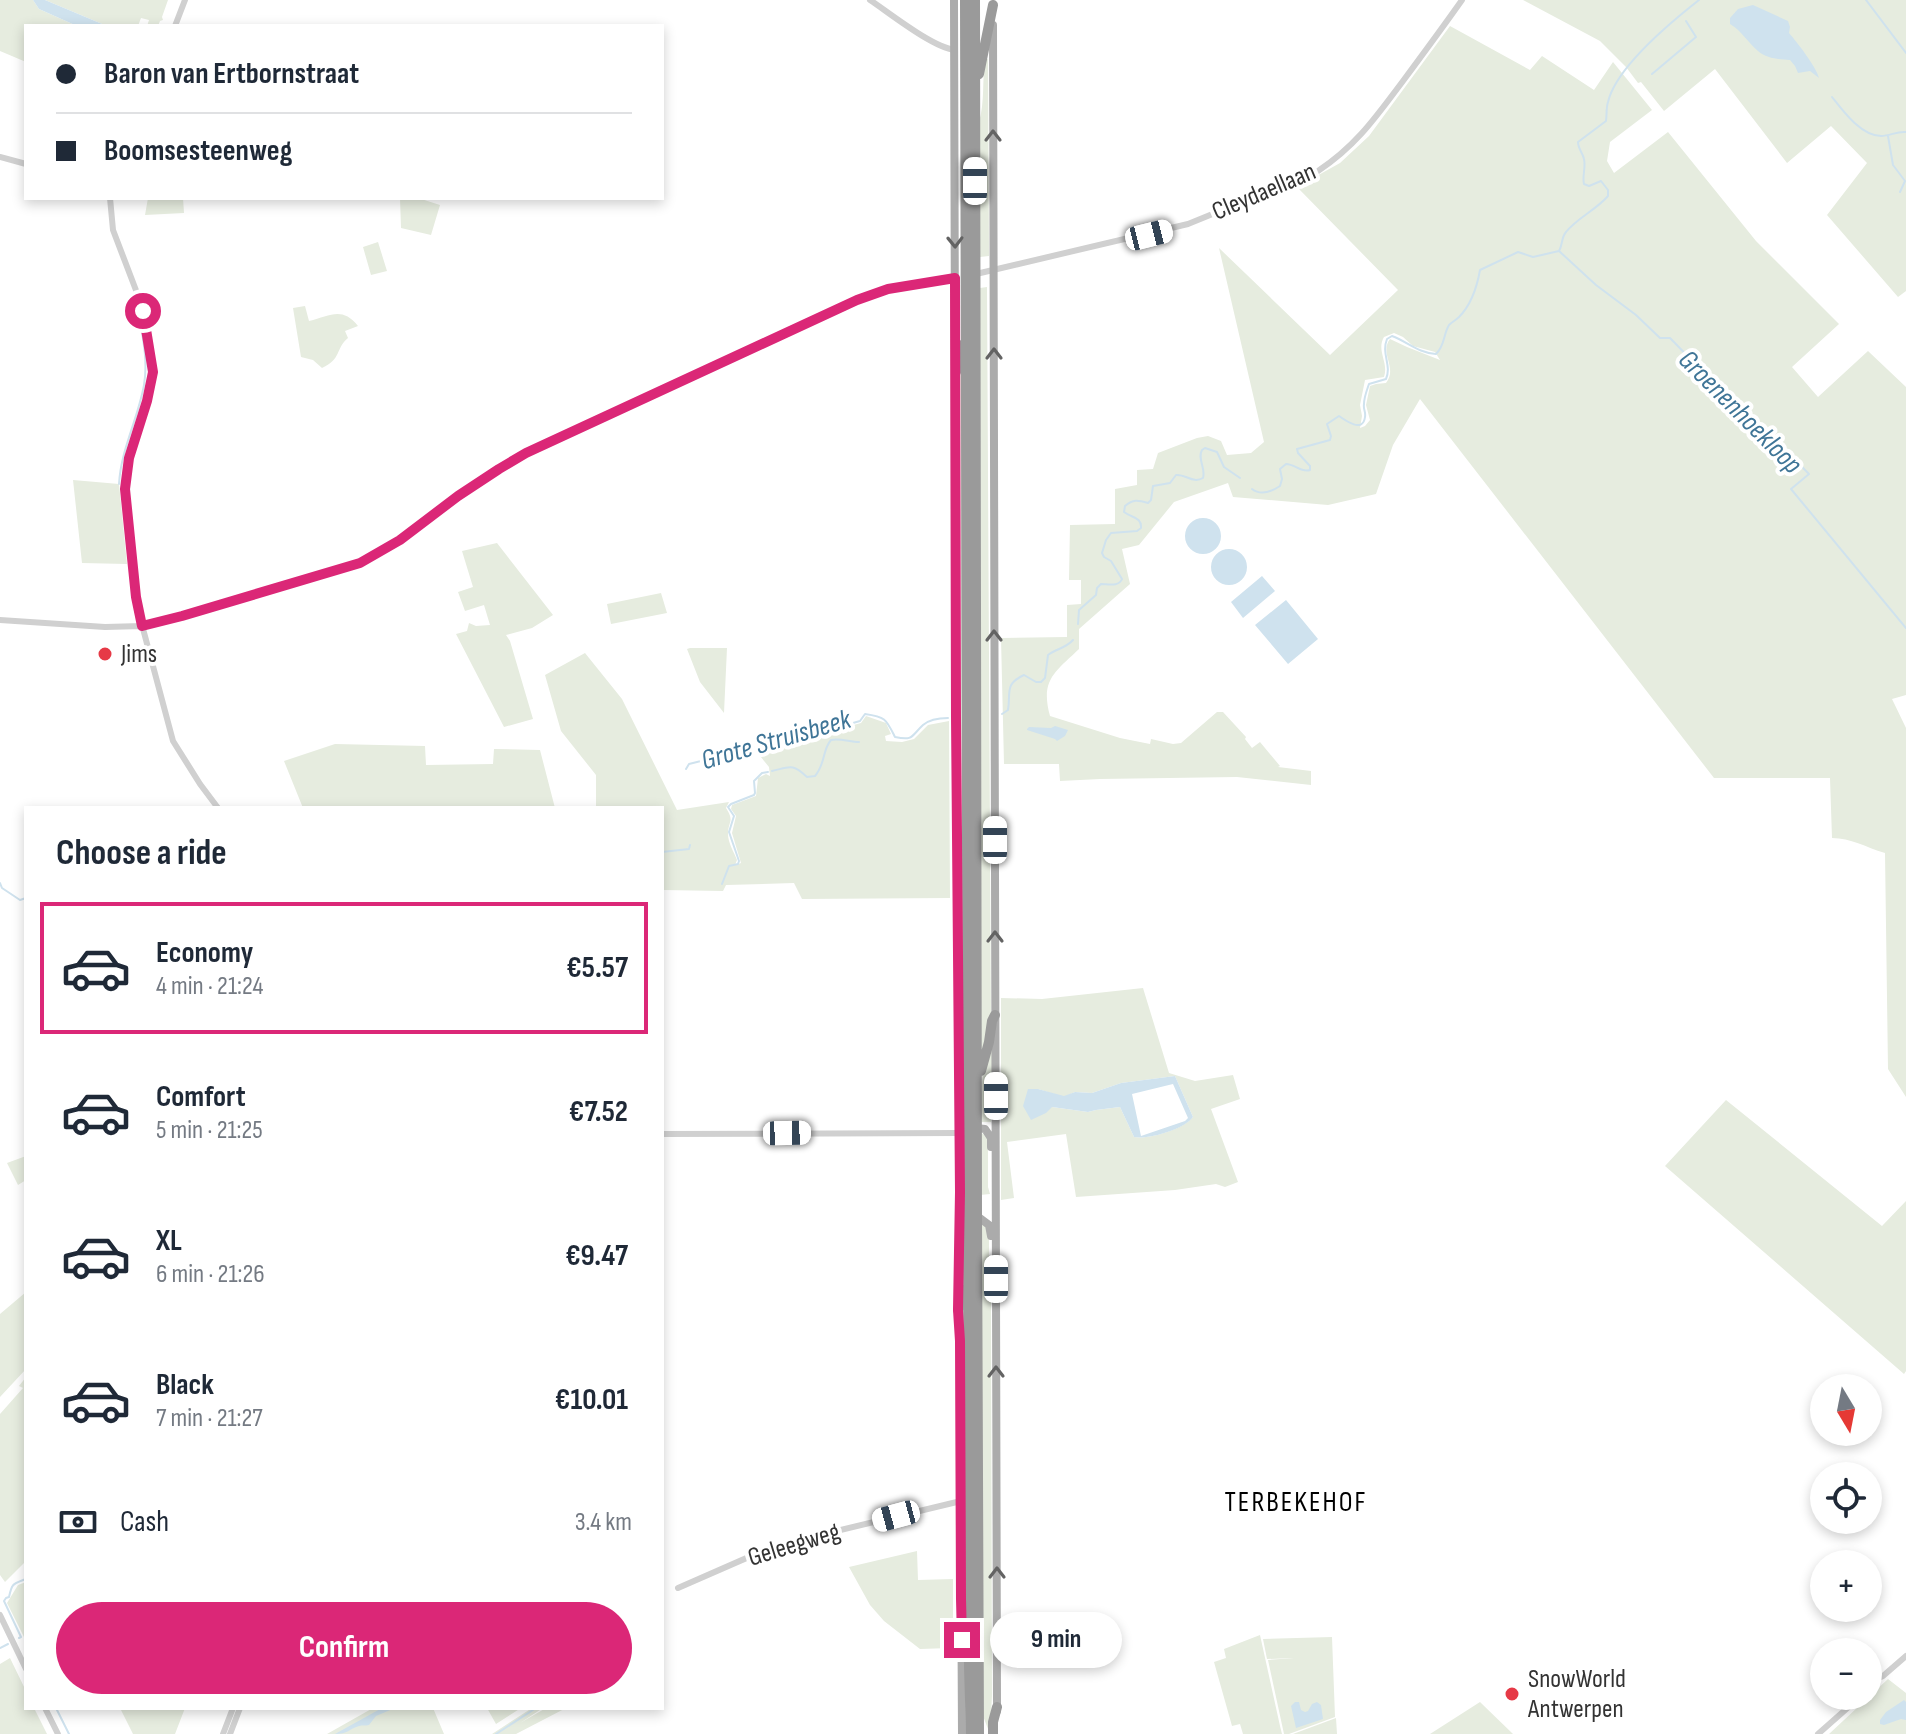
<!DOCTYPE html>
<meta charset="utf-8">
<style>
:root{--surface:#fff;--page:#f6f6f7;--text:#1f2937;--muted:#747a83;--line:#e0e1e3;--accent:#db2777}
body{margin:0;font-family:"Sofia Sans Condensed",sans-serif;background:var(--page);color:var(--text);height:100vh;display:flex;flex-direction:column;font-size:30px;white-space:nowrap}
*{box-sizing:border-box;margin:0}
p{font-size:26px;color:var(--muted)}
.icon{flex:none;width:44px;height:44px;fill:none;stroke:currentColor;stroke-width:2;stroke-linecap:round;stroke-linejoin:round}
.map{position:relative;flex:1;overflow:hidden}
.details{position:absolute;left:24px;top:806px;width:640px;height:904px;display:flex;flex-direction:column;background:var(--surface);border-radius:0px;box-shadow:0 4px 12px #0003}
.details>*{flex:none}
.banner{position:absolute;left:24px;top:24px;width:640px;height:176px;border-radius:0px;box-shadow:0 4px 12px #0003;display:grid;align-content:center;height:176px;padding:0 32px;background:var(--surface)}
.needle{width:52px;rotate:170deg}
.controls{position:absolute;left:1810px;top:1374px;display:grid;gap:16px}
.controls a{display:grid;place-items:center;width:72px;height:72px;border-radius:50%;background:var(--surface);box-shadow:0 4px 12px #0003;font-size:40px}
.end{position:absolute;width:36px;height:36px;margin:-18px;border:10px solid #db2777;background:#fff;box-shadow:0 0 0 4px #fff}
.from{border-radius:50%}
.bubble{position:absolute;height:56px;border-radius:28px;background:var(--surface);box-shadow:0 4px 12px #0003;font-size:26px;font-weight:700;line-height:56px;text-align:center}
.car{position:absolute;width:24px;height:48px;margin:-24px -12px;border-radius:10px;box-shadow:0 0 6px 2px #0007;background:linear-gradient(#fff 24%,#345 0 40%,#fff 0 76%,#345 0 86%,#fff 0)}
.banner b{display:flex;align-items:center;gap:28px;height:76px;font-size:30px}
.banner b+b{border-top:2px solid var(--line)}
.banner i{width:20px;height:20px;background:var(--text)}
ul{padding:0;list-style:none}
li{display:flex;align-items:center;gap:24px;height:132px;margin:0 16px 12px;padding:0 16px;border:4px solid transparent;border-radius:0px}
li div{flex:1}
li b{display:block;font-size:30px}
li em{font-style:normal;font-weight:700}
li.selected{border-color:var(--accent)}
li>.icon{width:72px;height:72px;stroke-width:1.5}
h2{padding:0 32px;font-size:36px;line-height:96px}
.pay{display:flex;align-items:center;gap:20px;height:88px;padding:0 32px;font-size:30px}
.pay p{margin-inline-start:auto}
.cta{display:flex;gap:16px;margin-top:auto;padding:16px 32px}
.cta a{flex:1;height:92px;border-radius:48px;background:var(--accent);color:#fff;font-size:32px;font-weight:700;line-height:92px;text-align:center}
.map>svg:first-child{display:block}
</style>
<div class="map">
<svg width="1906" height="1734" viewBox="0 0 1906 1734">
<rect width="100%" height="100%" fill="#fff"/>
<!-- green -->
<path fill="#e6ecdf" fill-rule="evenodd" d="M 0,0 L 33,0 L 39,9 L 77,26 L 26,26 L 26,62 L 0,51 Z
M 45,0 L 168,0 L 162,17 L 163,20 L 160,21 L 158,26 L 147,26 L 149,20 L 141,18 L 138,26 L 107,26 Z
M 1523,0 L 1906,0 L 1906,291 L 1898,297 L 1827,215 L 1867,163 L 1831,126 L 1787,163 L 1715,69 L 1664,111 L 1641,82 L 1638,83 L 1626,67 L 1600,41 Z
M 1450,26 L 1530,70 L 1542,56 L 1594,90 L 1613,62 L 1652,110 L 1610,142 L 1607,161 L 1614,173 L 1668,132 L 1756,241 L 1839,324 L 1792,367 L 1818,397 L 1868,351 L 1906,387 L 1906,695 L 1892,699 L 1906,728 L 1906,1097 L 1888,1069 L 1885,853 C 1865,847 1851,838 1832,838 L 1830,778 L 1714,778 L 1420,399 L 1393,445 L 1376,494 L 1328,505 L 1233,497 L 1228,483 L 1174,502 L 1139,545 L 1122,549 L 1130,584 L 1079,629 L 1079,649 C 1055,672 1040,680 1050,716 L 1120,738 L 1150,744 L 1151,739 L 1173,744 L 1181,743 L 1217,712 L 1223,712 L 1246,737 L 1245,739 L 1252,748 L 1260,742 L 1280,766 L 1278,767 L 1311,771 L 1311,785 L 1237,777 L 1100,779 L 1060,781 L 1059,764 L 1004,764 L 1001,638 L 1067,637 L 1067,605 L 1081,604 L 1081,580 L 1069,580 L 1070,525 L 1115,524 L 1115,489 L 1137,485 L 1137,470 L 1153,469 L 1158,453 L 1197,438 L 1208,436 L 1221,441 L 1227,455 L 1251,453 L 1264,442 L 1219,248 L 1330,355 L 1398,290 L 1297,187 L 1340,163 L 1369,136 ZM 1394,333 L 1403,337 L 1413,346 L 1435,352 L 1440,360 L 1407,347 L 1390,339 C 1379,353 1398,368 1386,383 L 1376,384 L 1370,386 L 1366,405 L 1370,420 L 1365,426 L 1360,428 L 1362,416 L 1360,405 L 1365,380 L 1384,377 C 1389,362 1376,351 1384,337 Z
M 985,59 L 988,59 L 989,256 L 980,257 L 979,122 C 985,102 982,80 985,59 Z
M 148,198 L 183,198 L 184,213 L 145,215 Z
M 400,198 L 418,198 L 440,205 L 431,235 L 401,228 Z
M 378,242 L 387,271 L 371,275 L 363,247 Z
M 987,287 L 991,1025 L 981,1065 L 980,288 Z
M 305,306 L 309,321 C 330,316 342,306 358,326 L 345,331 L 348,338 C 335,349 342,359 322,368 L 313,360 L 301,357 L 293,308 Z
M 962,355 L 963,1124 L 960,359 Z
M 73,480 L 119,484 L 127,564 L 82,563 Z
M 497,543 L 553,615 L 532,628 L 506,635 L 510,641 L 533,719 L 504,727 L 456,634 L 467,631 L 469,623 L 476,626 L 490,625 L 484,605 L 465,611 L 458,592 L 473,587 L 462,551 Z
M 661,593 L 667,613 L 611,624 L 607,604 Z
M 690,648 L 727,648 L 724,713 L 700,682 L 687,649 Z
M 585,653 L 622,699 L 677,810 L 729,802 L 726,808 C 735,822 728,821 728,834 C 728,843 734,852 737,860 L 735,865 L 741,863 L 732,833 L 736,816 L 731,809 L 732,805 L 756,796 L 758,778 L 766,774 L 770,776 L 769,767 L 756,751 L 861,723 L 866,716 L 886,723 L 891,734 L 885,736 L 886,741 L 902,742 L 914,739 L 928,725 L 949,721 L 950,898 L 802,899 L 794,883 L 726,885 L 723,891 L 662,890 L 662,808 L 596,808 L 596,775 L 561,731 L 545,675 Z
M 335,744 L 425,746 L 426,765 L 493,764 L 494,749 L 540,750 L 555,808 L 303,808 L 284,761 Z
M 1143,988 L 1169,1073 L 1195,1081 L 1233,1075 L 1240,1099 L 1211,1109 L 1238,1182 L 1225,1187 L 1216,1184 L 1175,1190 L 1076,1197 L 1066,1134 L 1007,1142 L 1014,1198 L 1001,1200 L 1001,998 L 1042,999 ZM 1175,1076 L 1193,1117 C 1184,1129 1148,1140 1134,1137 L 1120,1107 L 1096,1110 L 1088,1112 L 1052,1107 L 1038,1089 L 1064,1097 L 1075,1092 L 1092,1093 L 1121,1083 Z
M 992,1038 C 993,1066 991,1094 991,1122 L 979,1122 L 983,1068 Z
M 1726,1100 L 1882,1226 L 1906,1201 L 1906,1371 L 1904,1374 L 1665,1166 Z
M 979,1131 L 987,1137 L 988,1141 L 988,1187 L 990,1194 L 980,1195 Z
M 26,1156 L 26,1180 L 18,1185 L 7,1163 Z
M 980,1223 L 985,1225 L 989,1231 L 989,1294 L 991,1301 L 992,1696 L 990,1734 L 983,1716 Z
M 26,1292 L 26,1369 L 0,1397 L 0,1314 Z
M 26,1377 L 26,1561 L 5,1582 L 0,1575 L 0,1414 L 23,1388 L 19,1386 Z
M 917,1551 L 918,1580 L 953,1579 L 953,1644 L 950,1648 L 920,1649 L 884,1621 L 870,1605 L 849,1567 Z
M 26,1582 L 26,1638 L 25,1639 L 7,1603 L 18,1585 Z
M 1260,1635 L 1280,1726 L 1282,1734 L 1243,1734 L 1240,1724 L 1232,1726 L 1214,1662 L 1226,1658 L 1224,1649 Z
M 1332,1637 L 1335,1717 L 1289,1734 L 1284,1734 L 1268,1660 L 1294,1658 L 1267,1659 L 1263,1639 Z
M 10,1658 L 26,1691 L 26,1708 L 34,1708 L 47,1734 L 0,1734 L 0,1664 Z
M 1888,1679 L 1906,1693 L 1906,1734 L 1829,1734 Z
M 1480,1702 L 1513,1734 L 1430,1734 Z
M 120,1708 L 185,1708 L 175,1734 L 133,1734 Z
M 373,1708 L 433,1708 L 444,1734 L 327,1734 Z
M 487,1708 L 521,1708 L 496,1724 Z
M 532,1708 L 543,1708 L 520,1723 L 546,1708 L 566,1708 L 516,1734 L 492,1734 Z
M 1336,1718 L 1337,1734 L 1293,1734 Z"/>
<!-- water -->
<path fill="#cfe2ee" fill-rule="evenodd" d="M 33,0 L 45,0 L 107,26 L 77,26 L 39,9 Z
M 1753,5 L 1788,21 L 1790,27 L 1789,33 C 1797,42 1817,68 1819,78 L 1810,71 L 1798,73 L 1795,66 L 1790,60 C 1779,59 1767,59 1758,51 C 1747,42 1743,32 1730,24 L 1730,18 L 1738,9 Z
M1185 536a18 18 0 1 1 36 0a18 18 0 1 1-36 0Z
M1211 567a18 18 0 1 1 36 0a18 18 0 1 1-36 0Z
M 1262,576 L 1275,591 L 1243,618 L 1231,602 Z
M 1286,600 L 1318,639 L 1288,664 L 1255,625 Z
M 1055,726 L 1068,730 L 1065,736 L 1057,741 L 1055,739 L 1027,730 L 1027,729 L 1029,727 L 1051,728 Z
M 1175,1076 L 1193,1117 C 1185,1129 1148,1140 1134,1137 L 1120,1107 L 1096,1110 L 1088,1112 L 1052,1107 L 1046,1113 L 1031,1120 L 1023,1106 L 1028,1089 L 1038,1089 L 1064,1096 L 1075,1092 L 1092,1093 L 1121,1083 ZM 1173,1084 L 1188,1118 L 1185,1121 L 1141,1136 L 1132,1094 Z
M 1904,1700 L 1906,1702 L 1906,1720 L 1901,1719 L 1884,1725 L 1880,1724 L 1880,1720 L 1886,1712 Z
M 1295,1702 L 1299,1702 L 1301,1710 L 1305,1712 L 1308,1711 L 1312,1704 L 1317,1702 L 1321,1705 L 1323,1719 L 1296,1728 L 1291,1706 Z
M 382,1708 L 395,1708 L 376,1716 L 369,1725 C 366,1726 362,1725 359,1726 C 349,1729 348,1734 335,1734 Z"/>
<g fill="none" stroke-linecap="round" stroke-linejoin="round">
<!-- stream -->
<path stroke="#cfe2ee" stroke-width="2" d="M 1866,0 L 1906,53
M 1652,74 L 1696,37 L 1686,21
M 1832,97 C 1843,111 1861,136 1881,136 C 1890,136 1897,131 1906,132
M 1888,136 L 1893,165 L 1905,181 L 1900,192
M 1559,251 L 1596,285 L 1636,315 L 1660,338 L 1670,338 L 1704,373 L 1719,382 L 1809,474 L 1791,489 L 1906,628
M 1559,251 C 1563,244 1561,238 1566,232 C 1577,218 1596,210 1608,196 L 1608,190 L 1601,181 L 1589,186 L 1584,184 C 1582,176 1586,168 1584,159 C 1583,153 1578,149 1578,142 L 1606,121 C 1607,114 1606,108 1608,102 C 1616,68 1671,22 1699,0
M 119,484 C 121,449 138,419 144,385 C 148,362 143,338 139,315
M 1252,489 C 1261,496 1271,492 1280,486 L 1282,479 L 1280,469 L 1286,464 C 1295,464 1301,473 1310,470 L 1310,466 L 1298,453 L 1297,449 L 1330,440 L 1331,436 L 1327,424 L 1339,416 C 1346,421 1363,433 1365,417 C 1366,411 1363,410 1364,404 C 1364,397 1367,390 1369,384 L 1386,379 C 1392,365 1381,354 1387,339 L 1392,336 C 1408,342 1418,353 1436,354 C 1445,346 1443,335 1449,325 C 1452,322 1456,320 1459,317 C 1472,304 1477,287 1480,270 L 1518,252 L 1533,257 L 1559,251
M 1078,624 L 1079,610 L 1096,595 L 1097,588 L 1101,584 C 1108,584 1119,587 1122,579 L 1111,561 L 1104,557 L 1102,553 L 1106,540 L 1111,533 L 1137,531 L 1141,528 C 1142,517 1132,518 1124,512 L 1125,506 C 1133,499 1138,500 1148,503 L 1151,500 L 1153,486 L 1170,483 L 1176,475 C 1186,474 1193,484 1203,478 C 1206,468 1197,459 1202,450 L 1205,448 L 1217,452 L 1224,467 L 1240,478
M 1002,714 L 1008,710 C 1011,693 1004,684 1024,675 L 1036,682 L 1041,682 L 1045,678 L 1048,655 C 1056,649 1066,648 1073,640
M 686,769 L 689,764 L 853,723 L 860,721 L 865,714 C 886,717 886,719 895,737 C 914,741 911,736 923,725 C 930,719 939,718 948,718
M 772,771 C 790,767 792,763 807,777 L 815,776 C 826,763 822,750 831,740 C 840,738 850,742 859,742
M 662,852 L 689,849 L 690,845
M 0,883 L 2,888 L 20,900 L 26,898
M 722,884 L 729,866 L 738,864 L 739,861 L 729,832 L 734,816 L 728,807 L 731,804 L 754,795 L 755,793 L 754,781 L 762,773 L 768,772
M 19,1638 L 21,1637 L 4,1601 L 6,1598 L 9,1597 C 12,1583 13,1584 26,1579
M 0,1648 L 8,1644
M 56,1708 L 69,1734
M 496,1734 L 536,1708"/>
<!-- minor -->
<path stroke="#d0d0d0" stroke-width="6" d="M 870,0 C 891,14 932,47 955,50
M 175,26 L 185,0
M 0,157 L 26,164
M 110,198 L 113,230 L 142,306 L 153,372 L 147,401 L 129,458 L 125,489 L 138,610 L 173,741 L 200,784 L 218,808
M 976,274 L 1188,224 L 1318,171 C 1356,146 1376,117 1403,81 C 1423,54 1443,27 1462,0
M 0,620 L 105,627 L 142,626 L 182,616 L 333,572 L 360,563 L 385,550 L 418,527 L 458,496 L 499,469 L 526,453 L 857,300 L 888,289 L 957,278
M 662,1134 L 959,1133
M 678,1588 L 774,1546 L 961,1501
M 0,1615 L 26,1669
M 1868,1689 L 1872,1681 L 1883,1676 L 1906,1656
M 45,1708 L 58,1734
M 223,1734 L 233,1708
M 230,1734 L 240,1708
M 1818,1734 L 1861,1696"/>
<!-- major -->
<path stroke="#ababab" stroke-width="8" d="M 954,0 L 956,717 L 960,1192 L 958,1310 L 960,1341 L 962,1734
M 993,25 L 997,1711
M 971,1130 L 976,1128 L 985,1129 L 991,1138 L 991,1147
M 977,1216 L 989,1225 L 991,1236"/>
<!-- highway -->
<path stroke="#9a9a9a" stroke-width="10" d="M 965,0 L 969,1666 L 971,1734
M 975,0 L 977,1216 L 979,1734
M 979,74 L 993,5
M 956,372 L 962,345
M 981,1071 L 989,1042 L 992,1021 L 995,1015
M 958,1310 L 963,1290
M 993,1734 L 993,1722 L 997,1707"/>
</g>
<!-- one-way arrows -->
<defs><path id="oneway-chevron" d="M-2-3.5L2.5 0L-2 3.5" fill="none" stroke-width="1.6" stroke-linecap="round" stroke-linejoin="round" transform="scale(2)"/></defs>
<g stroke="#636363">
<use href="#oneway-chevron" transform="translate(993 136) rotate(-90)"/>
<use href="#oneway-chevron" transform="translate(955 242) rotate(89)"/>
<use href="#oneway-chevron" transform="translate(994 354) rotate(-90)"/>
<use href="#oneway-chevron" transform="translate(994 636) rotate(-90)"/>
<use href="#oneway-chevron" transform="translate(995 937) rotate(-90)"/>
<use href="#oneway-chevron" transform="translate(996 1372) rotate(-90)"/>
<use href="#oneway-chevron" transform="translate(997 1573) rotate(-90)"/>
</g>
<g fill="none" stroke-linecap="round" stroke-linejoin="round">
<!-- route -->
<path stroke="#db2777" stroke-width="10" d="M 143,311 L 153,372 L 147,401 L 129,458 L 125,489 L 136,597 L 142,626 L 182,616 L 360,563 L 400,540 L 458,496 L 499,469 L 526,453 L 857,300 L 888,289 L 955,278 L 956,717 L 960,1192 L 958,1310 L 960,1341 L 961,1599 L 962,1640"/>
</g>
<!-- markers -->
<g fill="#e63946" stroke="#fff" stroke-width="3">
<circle cx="105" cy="654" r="8"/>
<circle cx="1512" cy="1694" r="8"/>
</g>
<g text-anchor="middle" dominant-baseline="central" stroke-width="8" stroke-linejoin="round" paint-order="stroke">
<!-- street labels -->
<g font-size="26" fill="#333" stroke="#fff">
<text transform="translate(1264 192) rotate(-23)">Cleydaellaan</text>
<text transform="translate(794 1545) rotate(-17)">Geleegweg</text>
</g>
<!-- poi labels -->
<g font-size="26" fill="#333" stroke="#fff" text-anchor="start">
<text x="121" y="654">Jims</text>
<text x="1528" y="1679">SnowWorld<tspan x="1528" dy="30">Antwerpen</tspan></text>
</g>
<!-- water labels -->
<g font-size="28" font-style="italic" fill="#3f7597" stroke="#fff">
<text transform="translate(1740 412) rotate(45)">Groenenhoekloop</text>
<text transform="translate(776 740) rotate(-16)">Grote Struisbeek</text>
</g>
<!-- neighbourhood labels -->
<g font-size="28" letter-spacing="2" fill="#000" stroke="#fff">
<text x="1296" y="1502">TERBEKEHOF</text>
</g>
</g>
</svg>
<div class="controls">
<a><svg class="needle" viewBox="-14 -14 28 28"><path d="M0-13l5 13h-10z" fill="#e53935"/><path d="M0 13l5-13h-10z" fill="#747a83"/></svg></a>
<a><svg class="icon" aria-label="locate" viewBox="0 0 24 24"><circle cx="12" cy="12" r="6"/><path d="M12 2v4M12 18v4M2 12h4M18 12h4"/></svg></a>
<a>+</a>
<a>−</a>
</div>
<i class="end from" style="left:143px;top:311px"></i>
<i class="end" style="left:962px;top:1640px"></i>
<div class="bubble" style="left:990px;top:1612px;width:132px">9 min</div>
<i class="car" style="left:975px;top:181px;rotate:0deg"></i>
<i class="car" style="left:1149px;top:235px;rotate:76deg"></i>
<i class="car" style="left:995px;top:840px;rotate:0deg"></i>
<i class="car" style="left:996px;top:1096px;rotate:0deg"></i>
<i class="car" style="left:787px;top:1133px;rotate:89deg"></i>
<i class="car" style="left:996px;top:1279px;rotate:0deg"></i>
<i class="car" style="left:896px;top:1516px;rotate:255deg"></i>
<div class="banner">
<b><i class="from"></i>Baron van Ertbornstraat</b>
<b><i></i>Boomsesteenweg</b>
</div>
<section class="details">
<h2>Choose a ride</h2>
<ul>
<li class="selected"><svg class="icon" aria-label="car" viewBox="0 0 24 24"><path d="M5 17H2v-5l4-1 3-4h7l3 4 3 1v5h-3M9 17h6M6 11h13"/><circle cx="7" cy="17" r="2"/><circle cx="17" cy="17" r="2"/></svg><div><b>Economy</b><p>4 min · 21:24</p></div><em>€5.57</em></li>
<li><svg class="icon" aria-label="car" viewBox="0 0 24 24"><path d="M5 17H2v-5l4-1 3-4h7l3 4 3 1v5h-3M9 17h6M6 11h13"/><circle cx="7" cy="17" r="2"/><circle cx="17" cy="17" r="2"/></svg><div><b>Comfort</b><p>5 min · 21:25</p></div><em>€7.52</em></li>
<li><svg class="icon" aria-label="car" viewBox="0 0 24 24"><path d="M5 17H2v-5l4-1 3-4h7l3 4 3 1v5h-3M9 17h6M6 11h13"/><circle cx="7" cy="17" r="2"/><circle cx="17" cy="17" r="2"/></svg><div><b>XL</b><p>6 min · 21:26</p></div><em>€9.47</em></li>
<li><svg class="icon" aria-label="car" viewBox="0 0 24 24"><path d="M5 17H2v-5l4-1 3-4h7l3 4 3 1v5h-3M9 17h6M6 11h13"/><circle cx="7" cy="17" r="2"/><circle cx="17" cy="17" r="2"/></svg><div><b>Black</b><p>7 min · 21:27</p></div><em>€10.01</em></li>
</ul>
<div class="pay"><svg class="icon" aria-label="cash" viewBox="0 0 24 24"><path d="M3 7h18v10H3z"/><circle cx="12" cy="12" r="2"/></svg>Cash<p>3.4 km</p></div>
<div class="cta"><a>Confirm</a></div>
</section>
</div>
